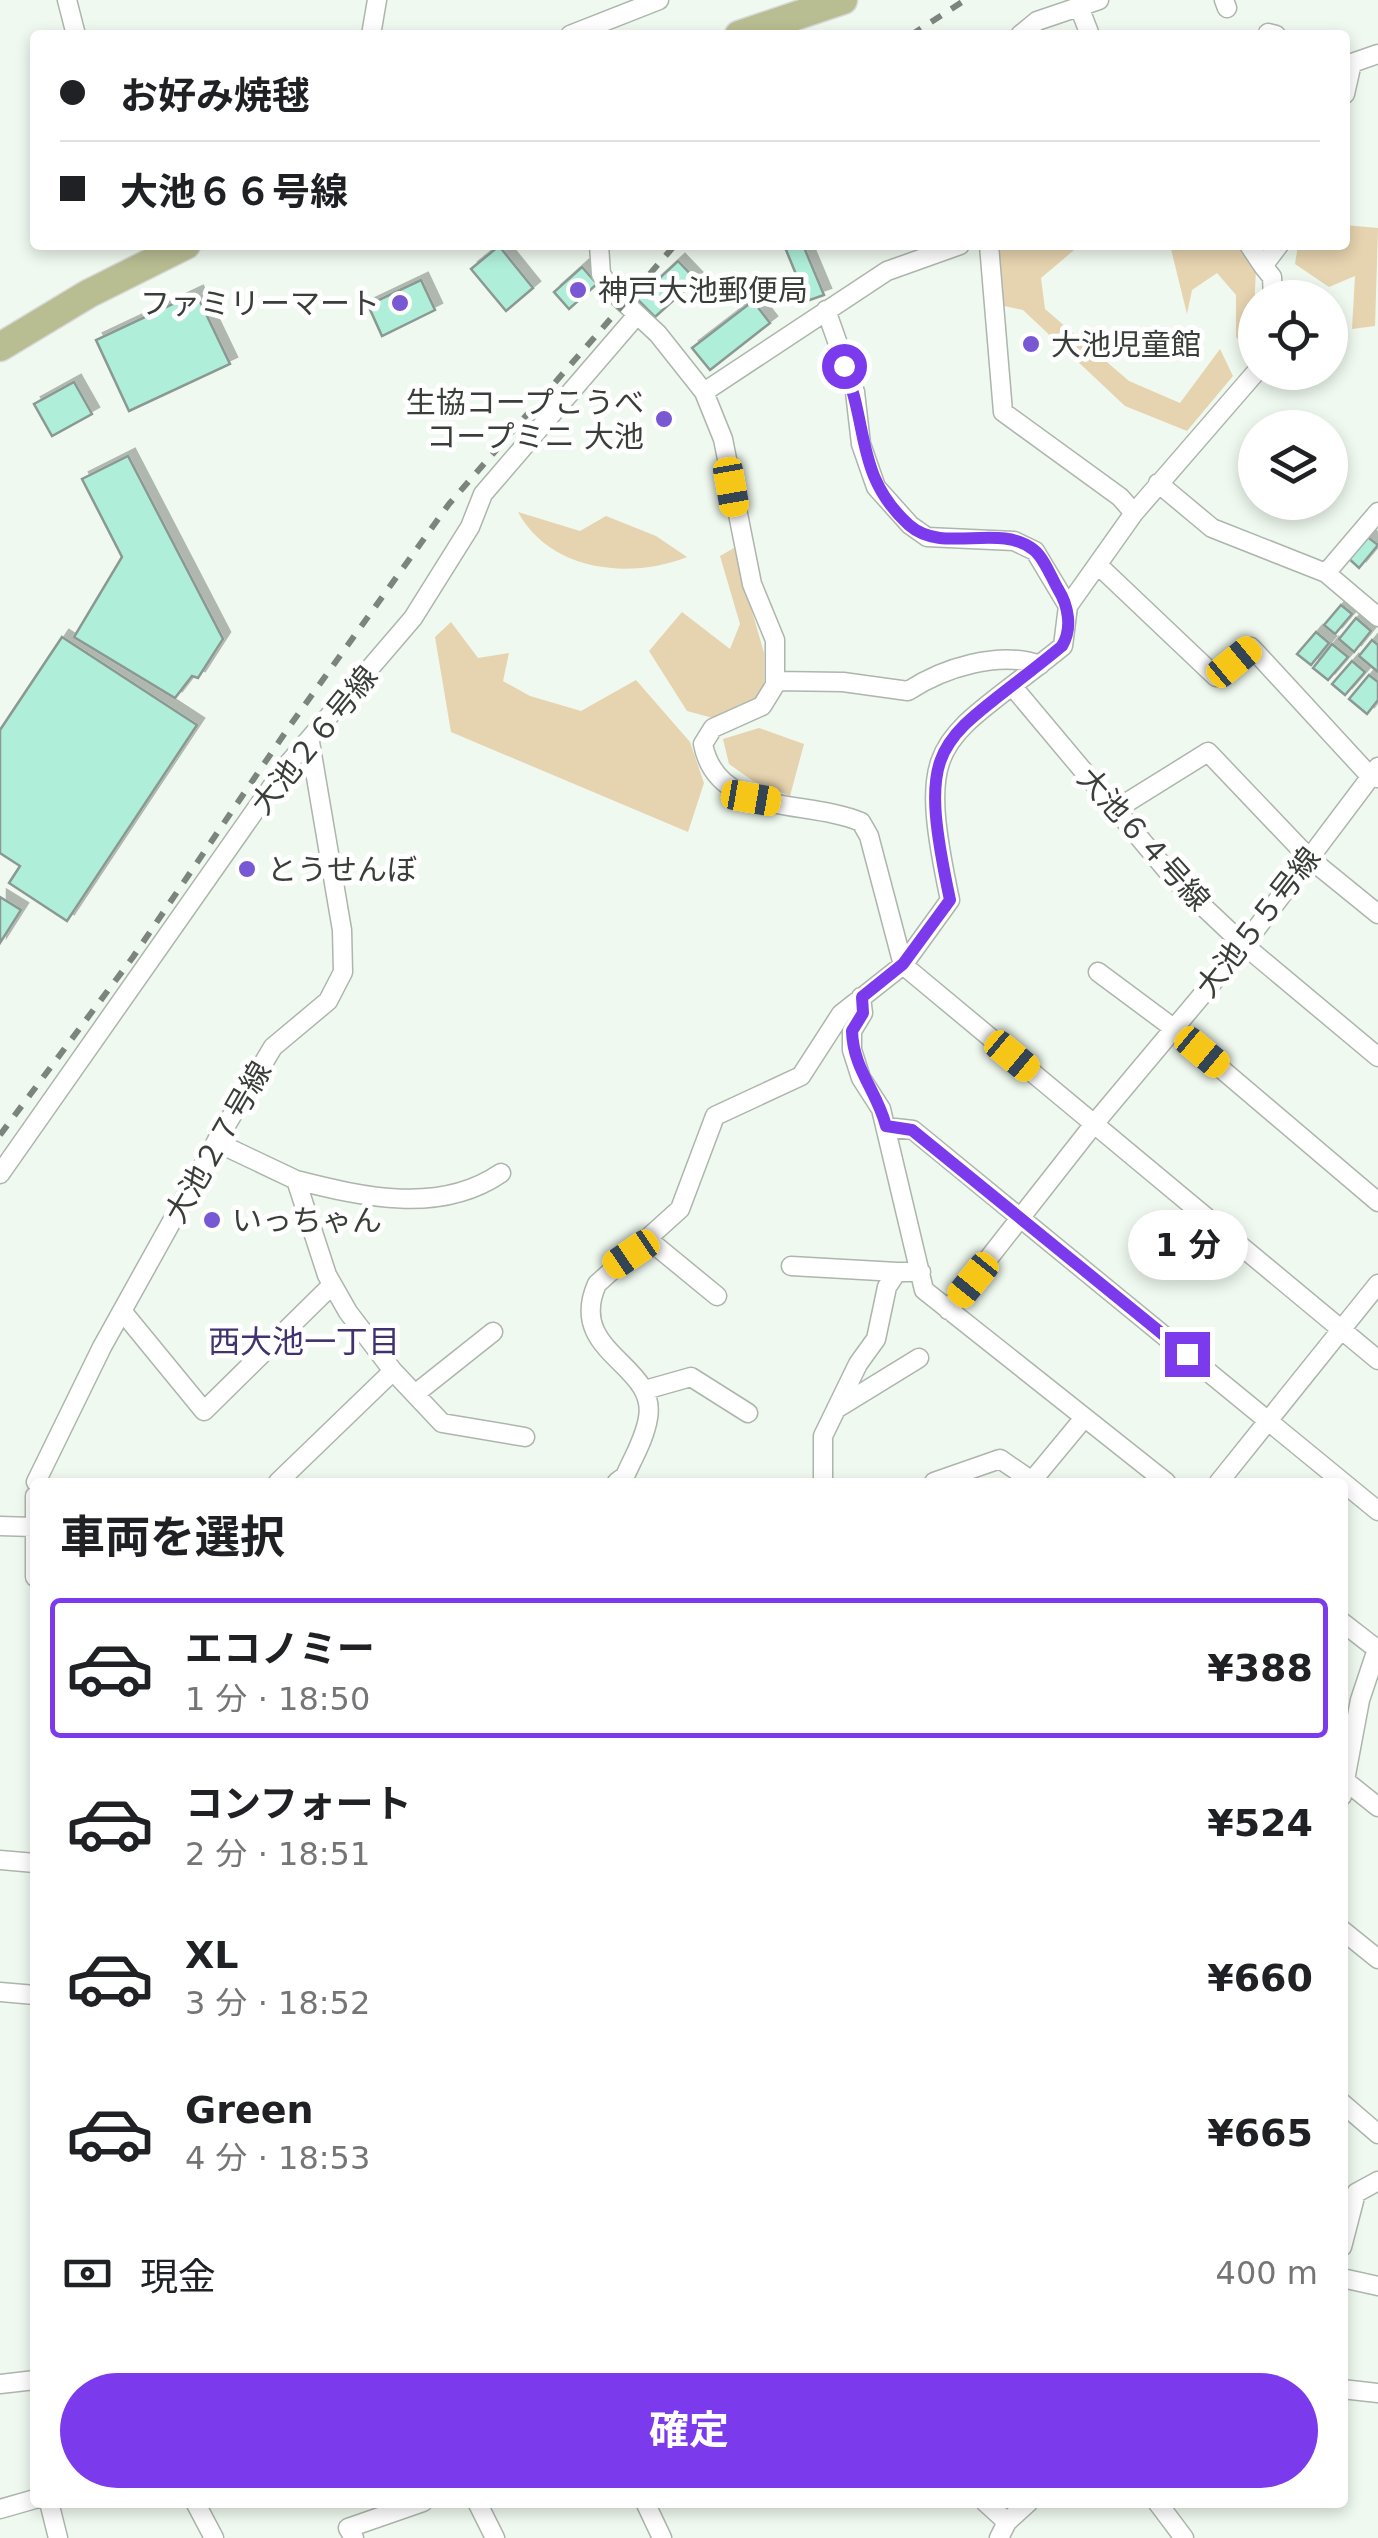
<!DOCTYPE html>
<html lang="ja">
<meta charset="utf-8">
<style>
:root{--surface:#fff;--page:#f2f2f2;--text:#202124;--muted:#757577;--line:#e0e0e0;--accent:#7c3aed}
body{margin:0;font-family:"DejaVu Sans","Noto Sans JP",sans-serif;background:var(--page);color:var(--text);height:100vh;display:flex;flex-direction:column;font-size:38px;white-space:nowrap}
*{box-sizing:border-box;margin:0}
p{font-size:32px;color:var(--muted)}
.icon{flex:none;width:55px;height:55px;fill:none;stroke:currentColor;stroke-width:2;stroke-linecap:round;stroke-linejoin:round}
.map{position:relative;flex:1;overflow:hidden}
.drawer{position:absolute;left:30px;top:1478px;width:1318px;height:1030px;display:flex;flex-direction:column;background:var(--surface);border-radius:10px;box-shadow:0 5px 15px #0003}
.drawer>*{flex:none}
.top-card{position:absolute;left:30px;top:30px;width:1320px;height:220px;border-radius:10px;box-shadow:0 5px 15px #0003;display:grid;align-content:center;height:220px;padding:0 30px;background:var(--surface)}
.fabs{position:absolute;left:1238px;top:280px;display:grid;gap:20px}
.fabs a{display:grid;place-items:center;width:110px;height:110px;border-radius:50%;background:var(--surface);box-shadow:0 5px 15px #0003;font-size:50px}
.end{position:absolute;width:45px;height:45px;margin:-22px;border:12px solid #7c3aed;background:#fff;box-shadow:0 0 0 5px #fff}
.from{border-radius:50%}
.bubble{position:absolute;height:70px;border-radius:35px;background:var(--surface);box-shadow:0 5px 15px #0003;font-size:32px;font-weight:700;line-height:70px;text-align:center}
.car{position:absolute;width:30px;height:60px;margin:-30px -15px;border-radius:12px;box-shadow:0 0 8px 2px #0007;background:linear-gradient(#f5c518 24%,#345 0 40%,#f5c518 0 76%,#345 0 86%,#f5c518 0)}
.top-card b{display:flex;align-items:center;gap:35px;height:95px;font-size:38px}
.top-card b+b{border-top:2px solid var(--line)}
.top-card i{width:25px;height:25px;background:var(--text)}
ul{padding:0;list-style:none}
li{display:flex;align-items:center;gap:30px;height:140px;margin:0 20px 15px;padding:0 10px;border:5px solid transparent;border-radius:10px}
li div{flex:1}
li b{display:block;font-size:38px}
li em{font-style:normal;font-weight:700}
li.on{border-color:var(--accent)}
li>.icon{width:90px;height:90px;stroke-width:1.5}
h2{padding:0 30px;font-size:45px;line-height:120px}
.pay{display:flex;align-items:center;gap:25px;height:110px;padding:0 30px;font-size:38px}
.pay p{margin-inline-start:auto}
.cta{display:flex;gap:20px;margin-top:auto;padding:20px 30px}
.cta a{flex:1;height:115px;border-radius:60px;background:var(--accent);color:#fff;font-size:40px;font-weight:700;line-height:115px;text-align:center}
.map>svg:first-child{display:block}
</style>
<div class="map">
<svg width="1378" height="2538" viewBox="0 0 1378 2538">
<defs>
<filter id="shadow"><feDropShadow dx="7" dy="-7" stdDeviation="0" flood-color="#0004"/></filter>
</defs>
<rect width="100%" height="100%" fill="#eff9ef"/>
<!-- green -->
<path fill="#e6d3af" d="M 1345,225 L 1378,228 L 1375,326 L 1352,329 L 1355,276 L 1329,287 L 1295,264 L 1298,245 L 1345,245 Z
M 996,245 L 1080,245 L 1041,278 L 1045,309 L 1129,381 L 1180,403 L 1220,349 L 1233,376 L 1187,431 L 1125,406 L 1023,310 L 1000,305 Z
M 1170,245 L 1241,245 L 1256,268 L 1252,355 L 1236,337 L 1236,295 L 1217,273 L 1192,290 L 1187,314 Z
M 518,512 L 580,531 L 606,516 L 656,536 L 687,557 C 629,580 550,571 518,512 Z
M 734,548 L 764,653 L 764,695 L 720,720 L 687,711 L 649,651 L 682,612 L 730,649 L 740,624 L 720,556 Z
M 451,622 L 478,658 L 509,653 L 503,681 L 530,696 L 581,711 L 636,680 L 690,742 L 704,783 L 688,832 L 451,732 L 435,637 Z
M 759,728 L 804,744 L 790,796 L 753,781 L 729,764 L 723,739 Z"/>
<!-- building -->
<path fill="#afefda" stroke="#8b9893" stroke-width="2.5" filter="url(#shadow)" d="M 784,245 L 803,245 L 824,295 L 807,301 Z
M 499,246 L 533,288 L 506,311 L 471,269 Z
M 678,261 L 696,280 L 655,317 L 637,299 Z
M 582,267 L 597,284 L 569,309 L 554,292 Z
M 421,280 L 435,310 L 382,336 L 368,305 Z
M 196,293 L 230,364 L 129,411 L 96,340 Z
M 753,301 L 770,323 L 710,370 L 692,348 Z
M 74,382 L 92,414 L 52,436 L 34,404 Z
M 128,456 L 223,639 L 198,678 L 192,676 L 175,698 L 74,637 L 122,557 L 82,479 Z
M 1365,535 L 1378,545 L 1359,568 L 1347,557 Z
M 1341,605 L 1352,614 L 1335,634 L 1324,625 Z
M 1356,618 L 1371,631 L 1354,652 L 1339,639 Z
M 1316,632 L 1329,643 L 1311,665 L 1297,654 Z
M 62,637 L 197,725 L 67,921 L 9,883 L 20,866 L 0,853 L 0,730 Z
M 1372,640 L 1378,645 L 1378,672 L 1359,656 Z
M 1332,644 L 1348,657 L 1328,680 L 1313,668 Z
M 1352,661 L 1365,672 L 1345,695 L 1332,684 Z
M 1369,675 L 1378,682 L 1378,700 L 1367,714 L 1349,699 Z
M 0,897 L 21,910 L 0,943 Z"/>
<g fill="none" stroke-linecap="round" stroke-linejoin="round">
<defs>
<path id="street" d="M 67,0 L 76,35
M 1224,0 L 1227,8
M 1078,4 L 1090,35
M 1268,33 L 1276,35
M 371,35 L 377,0
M 570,35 L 659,0
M 1020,35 L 1037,21 L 1099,0
M 1345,94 L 1352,63 L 1378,54
M 599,245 L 601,274 L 612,291 L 658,334 L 704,392 L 723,439 L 752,584 L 775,640 L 775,685 L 762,706 L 713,728 L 703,744 C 717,817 807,799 861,822 L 869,836 L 903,965 L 841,1014 L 801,1076 L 715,1116 L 680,1209 L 597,1284 C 566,1353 658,1364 648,1418 C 645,1438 633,1458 625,1476 L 617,1482
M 989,245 L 1003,412 L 1120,497 L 1134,513 L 1068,606 L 1063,646 C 940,746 914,731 950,900 L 903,965 L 1378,1360
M 1249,245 L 1263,266
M 1273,298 L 1272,277 L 1263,266 L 1279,245
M 826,310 L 855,392 L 861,444 L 876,487 L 910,525 L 927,537 L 1014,541 L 1035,551 L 1068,606
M 704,392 L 887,271 L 960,245
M 1158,483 L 1212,528 L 1326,573 L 1378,617
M 1134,513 L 1256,372
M 1099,566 L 1216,677 L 1251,647 L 1370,776 L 1377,778
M 1326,573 L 1378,512
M 776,681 L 843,682 L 908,691 C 943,668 1000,650 1040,665
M 1013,687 L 1174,879 L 1244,945 L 1378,1057
M 1118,808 L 1208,752 L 1309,858 L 1378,914
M 1098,972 L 1172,1027 L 1378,1202
M 861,997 L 863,1013 L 852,1031 L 852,1050 L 861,1078 L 881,1109 L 924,1290 L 1166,1482
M 886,1127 L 913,1130 L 1378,1511
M 216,1142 L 296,1180 L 327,1275 L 348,1312 L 393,1371 L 278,1482
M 0,1174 L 287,765 L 413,618 L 470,527 L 483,494 L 637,315
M 296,1180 C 363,1197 440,1215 501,1173
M 650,1241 L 717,1296
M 791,1266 L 897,1272
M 948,1310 L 1094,1124 L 1244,945 L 1378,767
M 122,1311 L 204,1411 L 332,1285
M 393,1371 L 442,1423 L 525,1437
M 645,1390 L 691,1377 L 748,1413
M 415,1394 L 493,1332
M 836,1409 L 919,1358
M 36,1482 L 102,1347 L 216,1142 L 273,1047 L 328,1001 L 343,972 L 342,930 L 310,742
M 823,1482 L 823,1436 L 858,1364 L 876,1339 L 887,1287 L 897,1272 L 921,1272
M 934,1482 L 1000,1459 L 1032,1481
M 1031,1482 L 1084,1418
M 1219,1482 L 1378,1284
M 35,1496 L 35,1577
M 0,1526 L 33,1527
M 1342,1622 L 1378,1650
M 1343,1779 L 1378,1807
M 1342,1796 L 1360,1700 L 1377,1649
M 0,1860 L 35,1863
M 1342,1930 L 1378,1959
M 0,1992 L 35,1995
M 1342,2103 L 1378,2134
M 1342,2247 L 1356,2193 L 1378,2181
M 1342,2278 L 1378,2286
M 0,2384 L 35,2380
M 1342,2389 L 1378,2393
M 49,2502 L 58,2538
M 195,2502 L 214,2538
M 477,2502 L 495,2538
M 645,2502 L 662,2538
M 985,2502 L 1007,2522
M 1157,2502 L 1184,2538
M 0,2509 L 35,2499
M 354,2538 L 348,2528 L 423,2502
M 999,2538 L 1007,2522 L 1029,2502"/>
<path id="primary" d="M 739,35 L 843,0
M 0,347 L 88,294 L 186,245"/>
</defs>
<!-- street casing -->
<use href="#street" stroke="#adb5ac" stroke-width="21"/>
<!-- primary casing -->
<use href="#primary" stroke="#d8d8d8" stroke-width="31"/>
<!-- street -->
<use href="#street" stroke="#fff" stroke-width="18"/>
<!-- primary -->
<use href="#primary" stroke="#b9bd92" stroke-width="28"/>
<!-- rail -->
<path stroke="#7d837d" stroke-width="6" stroke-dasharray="12 12" stroke-linecap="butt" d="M 911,35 L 965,0
M 0,1135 L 133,957 L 289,727 L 449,504 L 675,245"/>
</g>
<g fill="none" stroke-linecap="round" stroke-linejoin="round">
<!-- route -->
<path stroke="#7c3aed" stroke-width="12" d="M 844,366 C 869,426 855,476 909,525 C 943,555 999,522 1034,550 C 1044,558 1051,577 1058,589 C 1068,605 1073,628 1062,646 C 940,747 914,730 950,900 L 903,964 L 862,997 L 863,1013 L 852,1031 C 853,1069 877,1091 886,1126 L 912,1130 L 1187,1354"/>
</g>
<!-- markers -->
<g fill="#7859d3" stroke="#fff" stroke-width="4">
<circle cx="578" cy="290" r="10"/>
<circle cx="400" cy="303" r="10"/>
<circle cx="1031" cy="344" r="10"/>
<circle cx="664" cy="419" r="10"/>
<circle cx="247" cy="869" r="10"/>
<circle cx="212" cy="1220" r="10"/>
</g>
<g text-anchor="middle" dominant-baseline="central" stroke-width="10" stroke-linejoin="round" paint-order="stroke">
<!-- poi labels -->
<g font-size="30" fill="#3a3e3a" stroke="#fff" text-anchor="start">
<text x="598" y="290">神戸大池郵便局</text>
<text x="380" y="303" text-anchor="end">ファミリーマート</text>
<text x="1051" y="344">大池児童館</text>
<text x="644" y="402" text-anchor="end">生協コープこうべ<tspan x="644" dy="34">コープミニ 大池</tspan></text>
<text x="267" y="869">とうせんぼ</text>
<text x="232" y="1220">いっちゃん</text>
</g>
<!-- street labels -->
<g font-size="30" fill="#3a3e3a" stroke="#fff">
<text transform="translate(314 740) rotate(-51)">大池２６号線</text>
<text transform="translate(1144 839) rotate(48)">大池６４号線</text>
<text transform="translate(1258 922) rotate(-52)">大池５５号線</text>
<text transform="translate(218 1142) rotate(-60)">大池２７号線</text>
</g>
<!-- neighbourhood labels -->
<g font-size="32" fill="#3f326e" stroke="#fff">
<text x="304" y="1342">西大池一丁目</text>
</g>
</g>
</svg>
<div class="fabs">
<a><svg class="icon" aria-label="locate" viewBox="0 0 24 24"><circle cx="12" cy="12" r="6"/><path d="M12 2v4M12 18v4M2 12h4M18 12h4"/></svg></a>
<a><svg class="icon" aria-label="layers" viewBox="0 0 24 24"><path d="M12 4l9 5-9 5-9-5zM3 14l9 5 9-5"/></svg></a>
</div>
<i class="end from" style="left:844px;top:366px"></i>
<i class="end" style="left:1187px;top:1354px"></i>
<div class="bubble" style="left:1128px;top:1210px;width:120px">1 分</div>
<i class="car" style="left:731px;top:487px;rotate:170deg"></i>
<i class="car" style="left:1234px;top:662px;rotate:50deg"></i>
<i class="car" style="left:751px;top:798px;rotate:100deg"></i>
<i class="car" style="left:1202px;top:1052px;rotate:130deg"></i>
<i class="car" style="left:1012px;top:1056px;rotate:130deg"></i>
<i class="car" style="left:631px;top:1254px;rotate:236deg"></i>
<i class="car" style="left:973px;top:1280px;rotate:219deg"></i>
<div class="top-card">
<b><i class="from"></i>お好み焼毬</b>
<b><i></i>大池６６号線</b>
</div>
<section class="drawer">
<h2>車両を選択</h2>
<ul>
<li class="on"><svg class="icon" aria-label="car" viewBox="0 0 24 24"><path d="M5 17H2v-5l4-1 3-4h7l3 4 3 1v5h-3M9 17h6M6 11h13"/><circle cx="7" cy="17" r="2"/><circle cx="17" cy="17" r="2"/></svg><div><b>エコノミー</b><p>1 分 · 18:50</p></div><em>¥388</em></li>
<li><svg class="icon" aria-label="car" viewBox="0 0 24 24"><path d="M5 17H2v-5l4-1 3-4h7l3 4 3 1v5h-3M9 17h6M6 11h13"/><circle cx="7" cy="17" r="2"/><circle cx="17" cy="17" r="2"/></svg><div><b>コンフォート</b><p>2 分 · 18:51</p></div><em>¥524</em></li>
<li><svg class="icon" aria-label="car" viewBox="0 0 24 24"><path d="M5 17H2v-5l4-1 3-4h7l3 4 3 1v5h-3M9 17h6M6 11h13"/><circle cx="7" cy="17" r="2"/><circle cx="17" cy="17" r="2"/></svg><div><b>XL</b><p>3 分 · 18:52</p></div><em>¥660</em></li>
<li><svg class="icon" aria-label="car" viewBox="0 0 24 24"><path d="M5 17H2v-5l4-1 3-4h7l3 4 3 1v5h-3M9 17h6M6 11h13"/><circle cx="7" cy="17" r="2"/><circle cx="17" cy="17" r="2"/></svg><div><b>Green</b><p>4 分 · 18:53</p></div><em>¥665</em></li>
</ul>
<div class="pay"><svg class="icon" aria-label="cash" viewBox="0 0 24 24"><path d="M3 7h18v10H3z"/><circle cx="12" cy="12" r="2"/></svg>現金<p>400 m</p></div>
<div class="cta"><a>確定</a></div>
</section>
</div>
